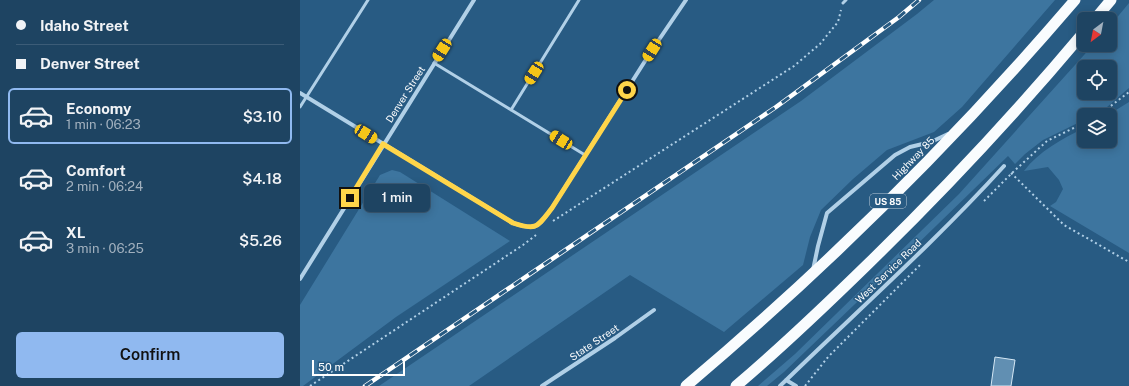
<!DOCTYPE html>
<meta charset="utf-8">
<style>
:root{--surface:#1e4462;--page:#264b68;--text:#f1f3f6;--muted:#a1b0be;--line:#3c5c77;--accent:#90b9f0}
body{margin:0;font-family:"Public Sans",sans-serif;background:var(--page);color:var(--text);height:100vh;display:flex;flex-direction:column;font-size:15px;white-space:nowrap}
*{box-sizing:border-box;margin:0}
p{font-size:13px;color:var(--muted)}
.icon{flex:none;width:22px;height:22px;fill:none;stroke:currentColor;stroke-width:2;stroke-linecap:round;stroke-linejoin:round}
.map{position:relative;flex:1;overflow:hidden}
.drawer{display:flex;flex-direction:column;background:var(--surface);width:300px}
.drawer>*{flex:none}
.guide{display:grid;align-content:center;height:88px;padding:0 16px;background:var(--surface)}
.needle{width:26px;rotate:212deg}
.fabs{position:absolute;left:777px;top:12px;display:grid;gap:8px}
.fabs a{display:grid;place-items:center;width:40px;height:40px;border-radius:6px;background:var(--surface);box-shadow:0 2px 10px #0003,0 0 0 1px var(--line);font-size:20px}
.scale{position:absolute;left:12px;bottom:10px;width:93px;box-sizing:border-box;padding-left:4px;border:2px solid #fff;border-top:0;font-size:11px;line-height:14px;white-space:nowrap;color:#fff;-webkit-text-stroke:3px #285b83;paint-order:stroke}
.end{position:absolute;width:18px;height:18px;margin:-9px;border:5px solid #ffd54a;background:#111;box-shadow:0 0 0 2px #111}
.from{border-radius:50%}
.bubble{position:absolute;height:28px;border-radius:6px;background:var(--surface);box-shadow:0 2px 10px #0003,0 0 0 1px var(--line);font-size:13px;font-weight:600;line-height:28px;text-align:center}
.car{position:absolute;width:12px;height:24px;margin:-12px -6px;border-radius:5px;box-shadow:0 0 3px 1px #0007;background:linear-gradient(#f5c518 24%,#345 0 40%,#f5c518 0 76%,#345 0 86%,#f5c518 0)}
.guide b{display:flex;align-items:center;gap:14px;height:38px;font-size:15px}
.guide b+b{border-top:1px solid var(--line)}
.guide i{width:10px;height:10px;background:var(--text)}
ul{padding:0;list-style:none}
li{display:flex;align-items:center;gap:12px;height:56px;margin:0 8px 6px;padding:0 8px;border:2px solid transparent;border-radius:6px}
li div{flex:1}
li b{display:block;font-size:15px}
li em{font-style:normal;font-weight:600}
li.current{border-color:var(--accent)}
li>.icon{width:36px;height:36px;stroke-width:1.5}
.button{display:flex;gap:8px;margin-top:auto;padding:8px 16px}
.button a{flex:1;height:46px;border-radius:6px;background:var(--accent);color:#111;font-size:16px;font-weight:600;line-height:46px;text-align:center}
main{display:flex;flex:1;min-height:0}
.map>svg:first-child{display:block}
</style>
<main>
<section class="drawer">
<div class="guide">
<b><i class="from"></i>Idaho Street</b>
<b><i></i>Denver Street</b>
</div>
<ul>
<li class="current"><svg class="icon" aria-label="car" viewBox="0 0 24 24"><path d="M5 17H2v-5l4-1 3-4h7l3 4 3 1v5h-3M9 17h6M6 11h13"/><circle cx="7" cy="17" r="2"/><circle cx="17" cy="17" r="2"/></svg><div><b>Economy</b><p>1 min · 06:23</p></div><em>$3.10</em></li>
<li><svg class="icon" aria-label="car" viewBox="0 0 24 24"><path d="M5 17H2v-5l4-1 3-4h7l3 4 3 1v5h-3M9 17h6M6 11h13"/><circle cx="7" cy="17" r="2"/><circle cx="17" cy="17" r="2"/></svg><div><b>Comfort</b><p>2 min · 06:24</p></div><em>$4.18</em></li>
<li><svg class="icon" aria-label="car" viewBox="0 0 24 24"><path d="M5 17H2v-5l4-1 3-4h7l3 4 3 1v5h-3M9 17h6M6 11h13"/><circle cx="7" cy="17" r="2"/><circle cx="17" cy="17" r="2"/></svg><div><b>XL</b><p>3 min · 06:25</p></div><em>$5.26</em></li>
</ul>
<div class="button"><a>Confirm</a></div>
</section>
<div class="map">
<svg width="829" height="386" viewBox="0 0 829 386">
<rect width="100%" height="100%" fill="#285b83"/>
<!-- green -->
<path fill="#3d759f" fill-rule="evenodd" d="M 634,0 L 755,0 L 662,107 L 634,132 L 587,150 L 553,179 L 521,210 L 510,237 L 503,265 L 424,332 L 330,275 L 169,386 L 79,386 L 501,101 L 617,14 Z
M 829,3 L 829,88 L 807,107 L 794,115 L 784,115 L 784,120 L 743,140 L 725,154 L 715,164 L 708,156 L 601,260 L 484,372 L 467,386 L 458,386 L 495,354 L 659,194 L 793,45 L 810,45 L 810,26 ZM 784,67 L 810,67 L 810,93 L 784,93 Z
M 829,102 L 829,253 L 750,206 L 756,202 L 763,189 L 759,180 L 748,167 L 724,171 C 739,151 762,139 784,128 L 784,141 L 810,141 L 810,115 L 808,115 Z
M 92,170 L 100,172 L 210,241 L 96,317 L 3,386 L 0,386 L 0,305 L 80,175 Z"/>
<!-- building -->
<path fill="#618fb2" stroke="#d5e8f5" d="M 695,357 L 715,360 L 711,386 L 691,386 Z"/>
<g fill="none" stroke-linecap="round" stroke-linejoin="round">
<!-- path -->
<path stroke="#b1d0e7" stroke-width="2" stroke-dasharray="2 3" stroke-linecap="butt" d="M 799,115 L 829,92
M 711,173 L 764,225 L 829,262
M 684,201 L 712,173 L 747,141 L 784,123
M 253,221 L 494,66 L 520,44 L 538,22 L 541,10
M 10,386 L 223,245 L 236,235
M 505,386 L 528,357 L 621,264"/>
<!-- service -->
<path stroke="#b1d0e7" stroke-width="3" d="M 543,3 L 546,0
M 134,63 L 285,155
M 0,107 L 68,0
M 211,110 L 279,0"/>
<!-- minor -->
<path stroke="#b1d0e7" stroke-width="4" d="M 0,93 L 213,223 C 237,231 237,228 252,208 L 352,50 L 386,0
M 513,270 L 518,246 L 527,213 L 595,155 L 610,147 L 631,142 L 648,134
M 0,279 L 174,0
M 486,380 L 496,386
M 242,386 L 315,338 L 354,310
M 480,386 C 555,313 634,243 704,166"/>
<!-- trunk -->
<path stroke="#f9fcfe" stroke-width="11" d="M 795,19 L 811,0
M 386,386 C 526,268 656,139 775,0
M 436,386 C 482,347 526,305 569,263 C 645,189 716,113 784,32"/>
<defs>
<path id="rail" d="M 65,386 L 476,107 L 599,17 L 619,0"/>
</defs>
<!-- rail casing -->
<use href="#rail" stroke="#fff" stroke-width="4.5"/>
<!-- rail -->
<use href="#rail" stroke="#285b83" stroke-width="3" stroke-dasharray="9" stroke-linecap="butt"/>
</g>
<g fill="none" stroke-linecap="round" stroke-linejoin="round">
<!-- route -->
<path stroke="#ffd54a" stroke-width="5" d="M 50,198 L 83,144 L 213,223 C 237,231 237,227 252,208 L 327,90"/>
</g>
<g text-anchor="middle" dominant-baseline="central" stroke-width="3" stroke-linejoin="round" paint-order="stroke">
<!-- shield labels -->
<rect fill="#285b83" stroke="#beceda" stroke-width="1" x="570" y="194" width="36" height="14" rx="3"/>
<g font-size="9" font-weight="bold" fill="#fff">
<text x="588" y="201">US 85</text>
</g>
<!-- street labels -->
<g font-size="10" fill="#fff" stroke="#285b83">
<text transform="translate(105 94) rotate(-58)">Denver Street</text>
<text transform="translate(613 158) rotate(-46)">Highway 85</text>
<text transform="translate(588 271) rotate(-44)">West Service Road</text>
<text transform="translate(294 342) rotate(-34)">State Street</text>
</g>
</g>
</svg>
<div class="fabs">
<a><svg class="needle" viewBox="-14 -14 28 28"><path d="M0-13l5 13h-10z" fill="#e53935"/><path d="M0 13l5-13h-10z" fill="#a1b0be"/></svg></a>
<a><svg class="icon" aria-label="locate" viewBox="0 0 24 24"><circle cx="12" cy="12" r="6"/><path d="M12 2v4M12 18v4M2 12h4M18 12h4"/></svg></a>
<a><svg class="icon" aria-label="layers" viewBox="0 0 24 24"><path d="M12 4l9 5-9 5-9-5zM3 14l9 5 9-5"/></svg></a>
</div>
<div class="scale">50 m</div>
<i class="end from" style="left:327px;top:90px"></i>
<i class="end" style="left:50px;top:198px"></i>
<div class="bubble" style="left:64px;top:184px;width:66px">1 min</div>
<i class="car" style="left:142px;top:50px;rotate:212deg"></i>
<i class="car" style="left:352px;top:50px;rotate:212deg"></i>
<i class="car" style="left:234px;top:73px;rotate:212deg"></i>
<i class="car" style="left:66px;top:134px;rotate:122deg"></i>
<i class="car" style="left:261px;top:140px;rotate:302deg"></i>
</div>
</main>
